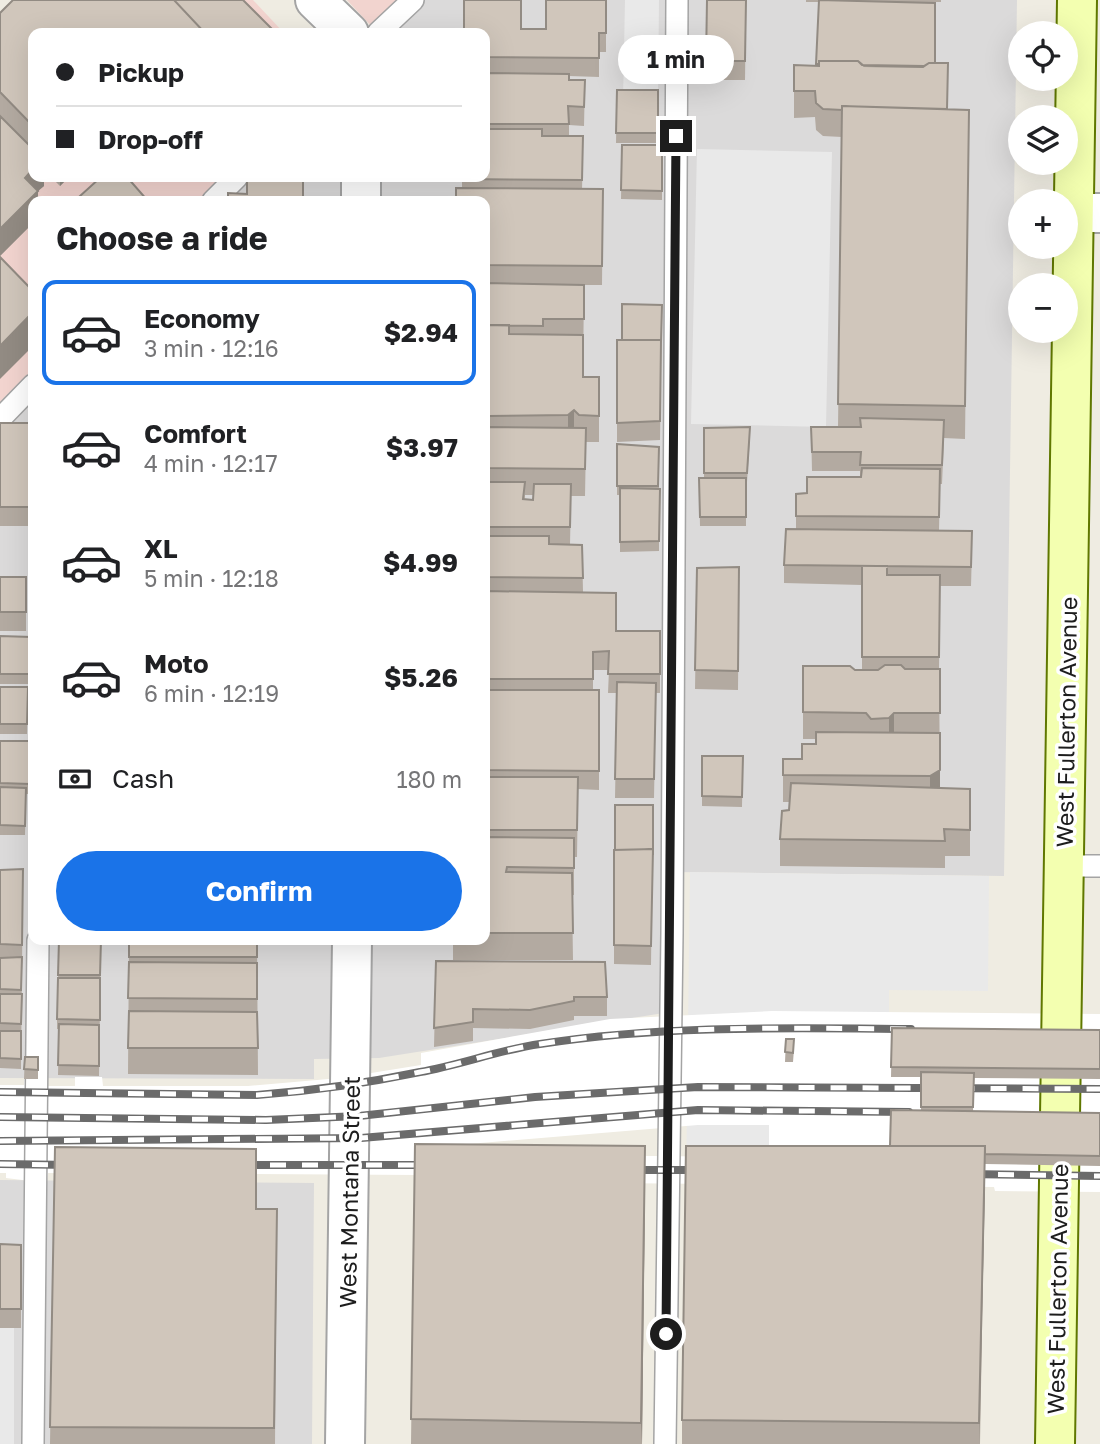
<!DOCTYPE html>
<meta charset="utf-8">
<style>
:root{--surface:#fff;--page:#f2f2f2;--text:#202124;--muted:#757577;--line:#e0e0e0;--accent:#1a73e8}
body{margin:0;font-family:"Golos Text",sans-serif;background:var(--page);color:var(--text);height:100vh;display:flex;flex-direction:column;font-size:26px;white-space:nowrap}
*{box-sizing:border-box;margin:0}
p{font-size:23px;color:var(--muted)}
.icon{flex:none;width:38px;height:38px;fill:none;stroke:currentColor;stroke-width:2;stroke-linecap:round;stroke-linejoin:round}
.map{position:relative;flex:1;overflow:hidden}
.details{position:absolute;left:28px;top:196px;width:462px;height:749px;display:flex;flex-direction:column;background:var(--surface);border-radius:14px;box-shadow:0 7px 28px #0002}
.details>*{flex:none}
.banner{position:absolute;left:28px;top:28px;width:462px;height:154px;border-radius:14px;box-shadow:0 7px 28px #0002;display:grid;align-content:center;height:154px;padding:0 28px;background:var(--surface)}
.buttons{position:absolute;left:1008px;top:21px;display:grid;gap:14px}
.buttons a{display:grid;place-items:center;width:70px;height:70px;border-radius:50%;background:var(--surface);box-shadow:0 7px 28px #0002;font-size:35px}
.end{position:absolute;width:32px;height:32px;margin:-16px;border:9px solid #1d1d1d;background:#fff;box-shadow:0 0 0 4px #fff}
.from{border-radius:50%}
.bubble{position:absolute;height:49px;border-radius:24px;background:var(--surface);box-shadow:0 7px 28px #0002;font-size:23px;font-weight:700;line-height:49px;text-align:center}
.banner b{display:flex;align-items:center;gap:24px;height:66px;font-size:26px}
.banner b+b{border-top:2px solid var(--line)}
.banner i{width:18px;height:18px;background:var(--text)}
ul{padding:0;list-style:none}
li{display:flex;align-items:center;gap:21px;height:105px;margin:0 14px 10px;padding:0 14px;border:4px solid transparent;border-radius:14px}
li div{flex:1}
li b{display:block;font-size:26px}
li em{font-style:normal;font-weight:700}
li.on{border-color:var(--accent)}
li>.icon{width:63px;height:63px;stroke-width:1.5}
h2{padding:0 28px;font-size:32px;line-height:84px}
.pay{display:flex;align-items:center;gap:18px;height:77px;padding:0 28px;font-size:26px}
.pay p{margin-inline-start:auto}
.primary-button{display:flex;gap:14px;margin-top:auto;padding:14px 28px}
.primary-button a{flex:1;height:80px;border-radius:42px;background:var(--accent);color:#fff;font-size:28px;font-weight:700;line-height:80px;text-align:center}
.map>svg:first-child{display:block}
</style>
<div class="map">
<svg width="1100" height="1444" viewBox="0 0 1100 1444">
<rect width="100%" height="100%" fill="#efece2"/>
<!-- residential -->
<path fill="#dbdada" d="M 413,0 L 1017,0 L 1004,876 L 672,872 L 670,1012 L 379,1058 L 314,1059 L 314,1079 L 0,1078 L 0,419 L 33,385 L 33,940 L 485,940 L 485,201 L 213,201 L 237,177 L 485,177 L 485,33 L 378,33 Z
M 0,1180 L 314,1183 L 312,1444 L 0,1444 Z"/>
<!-- commercial -->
<path fill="#f2d4cf" d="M 13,0 L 253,0 L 284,33 L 33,33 L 33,177 L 226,177 L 201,201 L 33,201 L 33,369 L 0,402 L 0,12 Z
M 347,0 L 401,0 L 372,27 Z"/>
<!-- parking -->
<path fill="#e9e9e9" d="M 625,0 L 659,0 L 658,100 L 623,100 Z
M 697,149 L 832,152 L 826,427 L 691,424 Z
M 690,872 L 989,876 L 988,991 L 889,990 L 889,1050 L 863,1189 L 686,1188 Z
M 0,1328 L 14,1328 L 14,1444 L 0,1444 Z"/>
<!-- pier -->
<path fill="#fff" fill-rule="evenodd" d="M 772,1011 L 1100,1014 L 1100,1192 L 995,1191 L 994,1187 L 421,1181 L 420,1175 L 48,1173 L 47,1183 L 6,1178 L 6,1173 L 0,1173 L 0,1085 L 24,1085 L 25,1066 L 46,1086 L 75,1086 L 75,1077 L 102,1077 L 103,1086 L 248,1086 L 340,1078 L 421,1065 L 421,1053 L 610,1019 ZM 698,1125 L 769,1125 L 769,1157 L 421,1154 L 421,1148 Z"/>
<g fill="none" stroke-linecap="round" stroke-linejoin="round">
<defs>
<path id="lane" d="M 378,33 L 413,0
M 213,201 L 237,177
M 0,419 L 33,385
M 1064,866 L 1100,866
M 33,1444 L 38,940
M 665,1444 L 672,934 L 677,0"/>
<path id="street" d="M 315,0 L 349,33
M 361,201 L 361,177
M 1073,213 L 1100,213
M 345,1444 L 352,940"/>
<path id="secondary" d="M 1055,1444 L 1077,0"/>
</defs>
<!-- lane casing -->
<use href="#lane" stroke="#a4a4a4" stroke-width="24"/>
<!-- street casing -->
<use href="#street" stroke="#a4a4a4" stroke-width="42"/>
<!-- secondary casing -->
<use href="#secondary" stroke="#607800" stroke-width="42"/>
<!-- lane -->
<use href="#lane" stroke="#fff" stroke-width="21"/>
<!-- street -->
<use href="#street" stroke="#fff" stroke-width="38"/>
<!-- secondary -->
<use href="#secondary" stroke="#f3ffb0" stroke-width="38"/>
<defs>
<path id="rail" d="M 0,1092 L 257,1095 C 312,1091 367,1083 420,1072 C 460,1065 499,1050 540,1044 C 663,1025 786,1028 911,1029
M 0,1117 L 266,1120 L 359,1116 L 535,1097 L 698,1087 L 1100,1089
M 0,1141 L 361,1138 L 698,1110 L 909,1112
M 0,1164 L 73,1165
M 238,1165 L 434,1165
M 626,1170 L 703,1170
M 966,1174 L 1100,1176"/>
</defs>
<!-- rail casing -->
<use href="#rail" stroke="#6b6b6b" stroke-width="8"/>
<!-- rail -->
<use href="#rail" stroke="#fff" stroke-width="5" stroke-dasharray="16" stroke-linecap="butt"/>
</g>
<!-- wall -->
<path fill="#b3aaa1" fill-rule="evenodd" d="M 606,0 L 606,52 L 599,52 L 599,77 L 569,76 L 569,80 L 585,80 L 584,126 L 569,125 L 569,136 L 583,155 L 582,189 L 603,189 L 602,285 L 584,285 L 583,377 L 599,377 L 599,442 L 586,442 L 585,496 L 571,496 L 570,545 L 582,545 L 583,592 L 616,631 L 660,631 L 660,693 L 656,693 L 654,798 L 615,798 L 617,693 L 608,693 L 609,670 L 593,670 L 593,690 L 599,690 L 599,790 L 578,789 L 577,857 L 574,857 L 574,895 L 572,895 L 573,960 L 453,960 L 453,940 L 485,940 L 485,201 L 462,188 L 462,177 L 485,177 L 485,33 L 521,29 L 546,29 ZM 525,495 L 534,495 L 533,500 L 525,499 Z
M 707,0 L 746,0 L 745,80 L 706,80 Z
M 806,0 L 941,0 L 941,2 L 908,2 L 935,63 L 948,109 L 969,110 L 965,439 L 944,438 L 942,484 L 940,484 L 939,531 L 972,550 L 971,586 L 940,586 L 939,669 L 940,788 L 970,789 L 970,856 L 945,856 L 945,868 L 780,866 L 780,839 L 789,810 L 790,802 L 783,802 L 783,759 L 802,759 L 816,744 L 816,739 L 803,739 L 803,666 L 862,670 L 862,585 L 784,583 L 784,565 L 796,529 L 796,494 L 807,493 L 860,477 L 860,471 L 812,471 L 811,427 L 838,427 L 842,137 L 823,136 L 816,130 L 815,117 L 794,118 L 794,65 L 816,66 L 819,2 L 806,2 Z
M 0,13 L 33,33 L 33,177 L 44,177 L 44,186 L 38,191 L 38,201 L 33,201 L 33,223 L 0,256 Z
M 617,90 L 658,90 L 658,143 L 616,143 Z
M 622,145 L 662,145 L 662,200 L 621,199 Z
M 51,177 L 69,177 L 60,186 Z
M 303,177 L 303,201 L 228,201 L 247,194 Z
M 662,305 L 660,440 L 617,442 L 617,340 L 622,340 Z
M 0,423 L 33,423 L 33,526 L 0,526 Z
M 704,428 L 750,437 L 747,482 L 746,482 L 746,526 L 700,526 L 699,478 L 704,478 Z
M 617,444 L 659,447 L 659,551 L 620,552 L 620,495 L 617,495 Z
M 739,567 L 738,690 L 695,689 L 697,568 Z
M 0,577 L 26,577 L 26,631 L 0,631 Z
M 0,636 L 31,637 L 29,684 L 0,684 Z
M 0,687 L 28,687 L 27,734 L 0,734 Z
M 0,741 L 31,741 L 30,794 L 26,794 L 25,835 L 0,835 Z
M 702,756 L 743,756 L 742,807 L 702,806 Z
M 653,805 L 651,965 L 614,964 L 614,850 Z
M 23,869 L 21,1069 L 0,1068 L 0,870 Z
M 59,940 L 101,940 L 99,1076 L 58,1075 L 59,1029 L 57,1029 L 57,1019 Z
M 129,940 L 257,940 L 258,1075 L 128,1074 Z
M 436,961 L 607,997 L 607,1016 L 574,1016 L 574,1020 L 530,1029 L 473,1028 L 473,1041 L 434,1047 Z
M 892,1028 L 1100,1030 L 1100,1079 L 974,1078 L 973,1111 L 1100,1113 L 1100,1166 L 985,1164 L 980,1444 L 682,1444 L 682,1420 L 890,1146 L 921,1111 L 921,1077 L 891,1077 Z
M 786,1039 L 794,1049 L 793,1062 L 785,1062 Z
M 25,1057 L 38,1057 L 38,1079 L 24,1079 Z
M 415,1144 L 645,1188 L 642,1444 L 411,1444 Z
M 55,1147 L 256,1209 L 277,1209 L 275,1444 L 50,1444 Z
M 0,1244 L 21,1245 L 21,1328 L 0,1328 Z"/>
<!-- shaded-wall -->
<path fill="#928b83" d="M 33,169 L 33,177 L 44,177 L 44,186 L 38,191 L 38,201 L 33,201 L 33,223 L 0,256 L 0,229 L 25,178 Z
M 60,177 L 69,177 L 60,186 Z
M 33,312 L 33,346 L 0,379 L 0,346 Z
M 574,410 L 574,437 L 568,442 L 568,415 Z
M 894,713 L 894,739 L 889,745 L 889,718 Z
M 940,770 L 940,796 L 930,803 L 930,776 Z
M 645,1146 L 645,1188 L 642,1444 L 641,1423 Z
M 985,1146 L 985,1188 L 979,1444 L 979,1423 Z"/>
<!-- building -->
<path fill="#d0c6bb" stroke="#928b83" stroke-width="2" d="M 13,0 L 174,0 L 205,33 L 33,33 L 33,126 L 0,92 L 0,13 Z
M 174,0 L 243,0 L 276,33 L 205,33 Z
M 464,0 L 521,0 L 521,29 L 546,29 L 546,0 L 606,0 L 606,33 L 599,33 L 599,58 L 485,57 L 485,33 L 464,33 Z
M 707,0 L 746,0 L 745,61 L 706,61 Z
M 819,0 L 935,3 L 935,63 L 929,63 L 924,66 L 862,65 L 858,61 L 819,61 L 819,64 L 816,64 Z
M 819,61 L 858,61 L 864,66 L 923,67 L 929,63 L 948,63 L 947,109 L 842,106 L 842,110 L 823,109 L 816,103 L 815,91 L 794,91 L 794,65 L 819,66 Z
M 485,73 L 569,74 L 569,80 L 585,80 L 584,107 L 568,106 L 569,124 L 485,124 Z
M 617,90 L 658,90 L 658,133 L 616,133 Z
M 842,106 L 969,110 L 965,406 L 838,404 Z
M 0,116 L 33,149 L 33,169 L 25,178 L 38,191 L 0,229 Z
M 485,129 L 542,129 L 542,136 L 583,136 L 582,180 L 462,179 L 462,177 L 485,177 Z
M 622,145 L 662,145 L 662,191 L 621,190 Z
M 101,177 L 127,177 L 148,201 L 85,201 L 80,196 Z
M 247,177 L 303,177 L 303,197 L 284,197 L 284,201 L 228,201 L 228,193 L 247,194 Z
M 456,188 L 603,189 L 602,266 L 485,265 L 485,201 L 456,201 Z
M 0,257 L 33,291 L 33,312 L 0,346 Z
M 485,283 L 584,285 L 584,319 L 543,319 L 543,326 L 485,325 Z
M 622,304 L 662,305 L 661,342 L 661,340 L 622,340 Z
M 485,325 L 509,325 L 509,334 L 583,335 L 583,377 L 599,377 L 599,416 L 579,415 L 574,410 L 568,415 L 489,416 L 485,412 Z
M 617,340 L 661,340 L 660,421 L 617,423 Z
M 860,418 L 944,420 L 942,465 L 860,465 L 861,452 L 812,452 L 811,427 L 861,427 Z
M 0,423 L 33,423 L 33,507 L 0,507 Z
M 485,427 L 586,428 L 585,469 L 485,468 Z
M 750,427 L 747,473 L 704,473 L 704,428 Z
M 617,444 L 659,447 L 658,486 L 617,486 Z
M 862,468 L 940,469 L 939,517 L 796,516 L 796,494 L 807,493 L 807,477 L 861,477 Z
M 699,478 L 746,478 L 746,517 L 700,517 Z
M 485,482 L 525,482 L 523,499 L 533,500 L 534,484 L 571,484 L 570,527 L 485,527 Z
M 620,488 L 660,489 L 659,541 L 620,542 Z
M 786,529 L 972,531 L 971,567 L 784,565 Z
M 485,536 L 549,536 L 549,544 L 582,545 L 583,578 L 485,577 Z
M 862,566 L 887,566 L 887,575 L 940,575 L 939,657 L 862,657 Z
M 739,567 L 738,671 L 695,670 L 697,568 Z
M 0,577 L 26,577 L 26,612 L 0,612 Z
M 485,591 L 616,593 L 616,631 L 660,631 L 660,674 L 608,674 L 609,651 L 593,652 L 593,679 L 485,679 Z
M 0,636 L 31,637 L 29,674 L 0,674 Z
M 885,665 L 901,665 L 905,669 L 940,669 L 940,713 L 894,713 L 889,718 L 871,719 L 866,713 L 803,712 L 803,666 L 850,666 L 855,670 L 878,670 Z
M 617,682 L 656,683 L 654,779 L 615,779 Z
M 0,687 L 28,687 L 27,724 L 0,724 Z
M 485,690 L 599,690 L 599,771 L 485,770 Z
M 816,732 L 940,733 L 940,770 L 930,776 L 783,775 L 783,759 L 802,759 L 802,744 L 816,744 Z
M 0,741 L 31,741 L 30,784 L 0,783 Z
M 702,756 L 743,756 L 742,797 L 702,796 Z
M 485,777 L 578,777 L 577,830 L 485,830 Z
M 791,783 L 970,789 L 970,830 L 944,829 L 945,841 L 780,839 L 782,811 L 789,810 Z
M 0,787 L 26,788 L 25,826 L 0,825 Z
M 615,805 L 653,805 L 653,855 L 653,849 L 615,850 Z
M 485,837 L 574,838 L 574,868 L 507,867 L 506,872 L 572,873 L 573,933 L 485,933 Z
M 653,849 L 651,946 L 614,945 L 614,850 Z
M 23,869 L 22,945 L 0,944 L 0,870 Z
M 59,940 L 101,940 L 100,975 L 58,975 Z
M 129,940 L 257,940 L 257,957 L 129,957 Z
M 22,957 L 21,990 L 0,989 L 0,958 Z
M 436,961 L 605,962 L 607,997 L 574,997 L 574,1001 L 530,1010 L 473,1009 L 473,1022 L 434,1028 Z
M 129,962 L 257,963 L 257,999 L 128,998 Z
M 58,978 L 100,978 L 100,1020 L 57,1019 Z
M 0,994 L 22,994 L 21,1024 L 0,1023 Z
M 129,1011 L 257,1012 L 258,1048 L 128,1048 Z
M 59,1024 L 99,1025 L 99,1066 L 58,1065 Z
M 892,1028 L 1100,1030 L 1100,1069 L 891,1067 Z
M 0,1031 L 21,1031 L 21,1059 L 0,1058 Z
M 786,1039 L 794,1039 L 793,1053 L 785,1052 Z
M 25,1057 L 38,1057 L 38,1070 L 24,1069 Z
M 921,1072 L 974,1073 L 973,1107 L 921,1107 Z
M 891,1110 L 1100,1113 L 1100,1156 L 985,1154 L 985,1146 L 890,1146 Z
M 415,1144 L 645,1146 L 641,1423 L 411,1419 Z
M 686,1146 L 985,1146 L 979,1423 L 682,1420 Z
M 55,1147 L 256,1149 L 256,1209 L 277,1209 L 274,1428 L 50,1427 Z
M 0,1244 L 21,1245 L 21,1309 L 0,1309 Z"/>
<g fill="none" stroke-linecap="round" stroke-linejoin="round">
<!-- route -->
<path stroke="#1d1d1d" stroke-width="9" d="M 666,1334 L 676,136"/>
</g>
<g text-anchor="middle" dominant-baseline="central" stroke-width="7" stroke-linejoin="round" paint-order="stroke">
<!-- street labels -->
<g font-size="23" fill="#1d1d1d" stroke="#fff">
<text transform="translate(1066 722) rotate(-89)">West Fullerton Avenue</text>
<text transform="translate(349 1192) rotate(-89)">West Montana Street</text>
<text transform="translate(1057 1289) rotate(-89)">West Fullerton Avenue</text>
</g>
</g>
</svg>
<div class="buttons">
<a><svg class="icon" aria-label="locate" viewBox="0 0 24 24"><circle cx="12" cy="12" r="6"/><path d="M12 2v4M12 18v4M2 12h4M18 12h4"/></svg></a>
<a><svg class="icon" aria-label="layers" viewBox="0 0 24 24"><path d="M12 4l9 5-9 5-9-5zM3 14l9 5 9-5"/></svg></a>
<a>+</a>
<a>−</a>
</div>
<i class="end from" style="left:666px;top:1334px"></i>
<i class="end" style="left:676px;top:136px"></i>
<div class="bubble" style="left:618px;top:35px;width:116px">1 min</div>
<div class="banner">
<b><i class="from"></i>Pickup</b>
<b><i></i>Drop-off</b>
</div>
<section class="details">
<h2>Choose a ride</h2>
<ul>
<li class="on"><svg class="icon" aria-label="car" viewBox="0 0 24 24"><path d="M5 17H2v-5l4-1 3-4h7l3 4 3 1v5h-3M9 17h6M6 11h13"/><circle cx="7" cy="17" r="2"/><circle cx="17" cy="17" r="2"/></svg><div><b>Economy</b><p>3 min · 12:16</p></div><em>$2.94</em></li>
<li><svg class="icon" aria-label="car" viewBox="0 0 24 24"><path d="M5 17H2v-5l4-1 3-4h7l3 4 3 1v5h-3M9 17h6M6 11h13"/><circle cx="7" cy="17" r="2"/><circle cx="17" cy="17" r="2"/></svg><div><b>Comfort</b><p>4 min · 12:17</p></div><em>$3.97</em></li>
<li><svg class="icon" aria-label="car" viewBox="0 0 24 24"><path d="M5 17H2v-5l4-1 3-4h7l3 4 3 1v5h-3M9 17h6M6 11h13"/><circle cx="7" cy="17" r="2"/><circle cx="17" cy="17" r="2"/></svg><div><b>XL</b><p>5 min · 12:18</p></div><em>$4.99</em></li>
<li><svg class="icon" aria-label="car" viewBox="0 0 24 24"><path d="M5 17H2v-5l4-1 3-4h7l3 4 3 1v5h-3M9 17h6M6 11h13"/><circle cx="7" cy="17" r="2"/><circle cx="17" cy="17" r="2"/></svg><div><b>Moto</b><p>6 min · 12:19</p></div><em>$5.26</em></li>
</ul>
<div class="pay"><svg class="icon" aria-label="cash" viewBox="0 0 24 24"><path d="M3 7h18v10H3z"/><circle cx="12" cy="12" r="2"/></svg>Cash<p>180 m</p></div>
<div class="primary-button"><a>Confirm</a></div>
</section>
</div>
